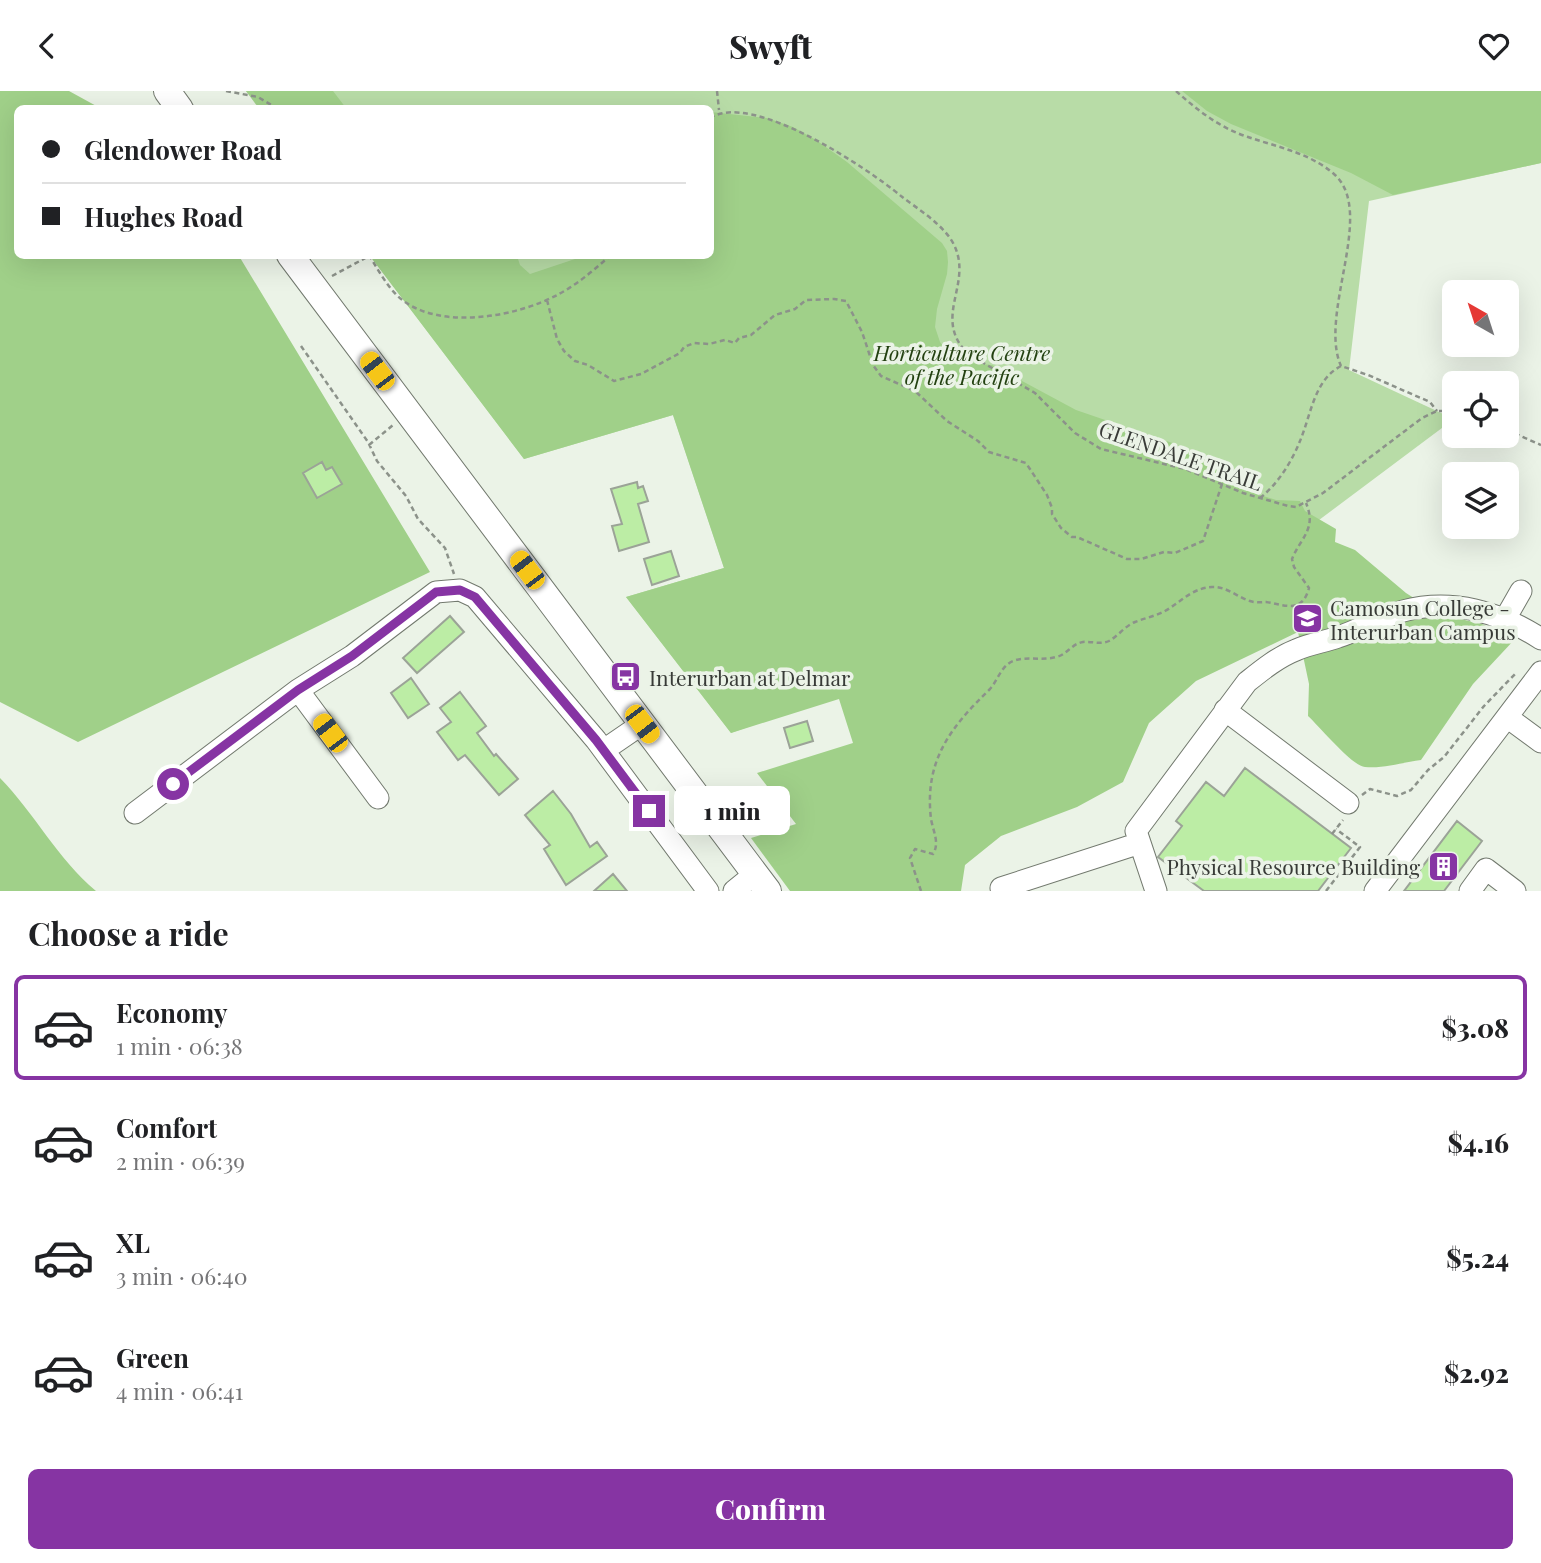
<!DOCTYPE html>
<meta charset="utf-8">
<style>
:root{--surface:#fff;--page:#f6f6f6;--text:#202124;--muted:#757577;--line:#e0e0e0;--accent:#8634a3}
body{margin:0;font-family:"Playfair Display",serif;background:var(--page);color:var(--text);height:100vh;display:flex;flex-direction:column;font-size:26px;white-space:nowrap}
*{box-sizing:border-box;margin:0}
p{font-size:23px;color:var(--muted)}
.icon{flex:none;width:38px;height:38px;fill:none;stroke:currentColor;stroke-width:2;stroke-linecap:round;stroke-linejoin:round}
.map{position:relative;height:800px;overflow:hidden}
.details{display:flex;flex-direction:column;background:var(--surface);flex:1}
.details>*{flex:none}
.hud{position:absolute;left:14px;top:14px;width:700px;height:154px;border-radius:10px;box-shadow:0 7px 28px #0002;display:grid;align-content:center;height:154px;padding:0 28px;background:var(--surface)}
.needle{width:46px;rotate:321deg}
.fabs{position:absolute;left:1442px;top:189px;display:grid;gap:14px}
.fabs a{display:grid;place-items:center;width:77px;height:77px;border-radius:10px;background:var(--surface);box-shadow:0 7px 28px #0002;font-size:35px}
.end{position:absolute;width:32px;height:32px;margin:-16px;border:9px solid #8634a3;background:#fff;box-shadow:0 0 0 4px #fff}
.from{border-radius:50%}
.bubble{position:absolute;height:49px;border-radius:10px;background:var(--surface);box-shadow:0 7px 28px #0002;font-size:23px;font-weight:800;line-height:49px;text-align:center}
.car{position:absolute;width:21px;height:42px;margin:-21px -10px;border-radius:9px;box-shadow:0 0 5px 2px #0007;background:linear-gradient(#f5c518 24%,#345 0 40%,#f5c518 0 76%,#345 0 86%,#f5c518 0)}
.hud b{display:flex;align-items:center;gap:24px;height:66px;font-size:26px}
.hud b+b{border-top:2px solid var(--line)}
.hud i{width:18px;height:18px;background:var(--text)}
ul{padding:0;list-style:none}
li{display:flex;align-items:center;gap:21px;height:105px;margin:0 14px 10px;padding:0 14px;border:4px solid transparent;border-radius:10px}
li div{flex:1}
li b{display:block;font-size:26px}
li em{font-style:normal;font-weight:800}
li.current{border-color:var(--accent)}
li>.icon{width:63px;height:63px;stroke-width:1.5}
h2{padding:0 28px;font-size:32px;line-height:84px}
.cta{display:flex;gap:14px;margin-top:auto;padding:14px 28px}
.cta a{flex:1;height:80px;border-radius:10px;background:var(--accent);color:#fff;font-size:28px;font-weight:800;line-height:80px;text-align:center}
header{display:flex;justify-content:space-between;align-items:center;height:91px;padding:0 28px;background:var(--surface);font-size:32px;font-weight:800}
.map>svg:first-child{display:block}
</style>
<header><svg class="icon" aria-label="back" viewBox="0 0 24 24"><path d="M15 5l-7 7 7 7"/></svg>Swyft<svg class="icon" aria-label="heart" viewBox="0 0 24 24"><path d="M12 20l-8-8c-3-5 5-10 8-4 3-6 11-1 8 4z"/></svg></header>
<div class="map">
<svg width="1541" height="800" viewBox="0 0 1541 800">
<rect width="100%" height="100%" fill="#ebf3e7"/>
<!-- green -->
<path fill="#b8dca7" d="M 246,0 L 1541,0 L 1541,72 L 1369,110 L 1349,279 L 1454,328 L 1307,438 L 731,642 L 626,506 L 724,477 L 673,324 L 524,368 L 370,165 L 710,164 L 710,18 L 259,18 Z"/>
<!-- forest -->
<path fill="#a0d089" d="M 0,0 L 69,0 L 100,17 L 18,18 L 18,164 L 239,165 L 430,481 L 78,651 L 0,611 Z
M 246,0 L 333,0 L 346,17 L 259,17 Z
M 1182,0 L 1541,0 L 1541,72 L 1393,104 L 1351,82 L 1231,33 L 1207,20 Z
M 711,21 L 767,27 L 793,36 L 816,49 L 847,71 L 942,152 L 947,160 L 948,171 L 947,183 L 937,218 L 935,236 L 940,251 L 948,262 L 970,272 L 992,274 L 1076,319 L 1178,354 L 1230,380 L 1251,401 L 1276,409 L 1300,410 L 1305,420 L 1336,438 L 1335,451 L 1355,459 L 1406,502 L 1439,523 L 1482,533 L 1515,548 L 1473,593 L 1421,669 C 1404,671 1383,678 1365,676 C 1352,675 1321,637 1308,625 L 1309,593 L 1298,541 L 1196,590 L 1149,632 L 1123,691 L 1077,716 L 1001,745 L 965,774 L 961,800 L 790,800 L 751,747 L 796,733 L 757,682 L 853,652 L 839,608 L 731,642 L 626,506 L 724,477 L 673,324 L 524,368 L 370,165 L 517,165 L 520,174 L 530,183 L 584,165 L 710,164 Z
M 0,687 C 35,723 57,767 96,800 L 0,800 Z"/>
<!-- building -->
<path fill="#bceda5" stroke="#9ba397" stroke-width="2" d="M 322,371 L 326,379 L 332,376 L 342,393 L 317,407 L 303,382 Z
M 637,391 L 638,397 L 643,395 L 648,410 L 638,413 L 649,451 L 619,460 L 612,435 L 622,433 L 611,398 Z
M 671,460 L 679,485 L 652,494 L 644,468 Z
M 450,525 L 464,541 L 417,582 L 403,567 Z
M 411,587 L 429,613 L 408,627 L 391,602 Z
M 460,601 L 486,635 L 477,642 L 494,665 L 496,663 L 518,688 L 499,704 L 465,664 L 458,669 L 437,641 L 451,631 L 440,617 Z
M 807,630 L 813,650 L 790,657 L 784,637 Z
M 1245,677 L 1351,757 L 1318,800 L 1204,800 L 1158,766 L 1182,735 L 1176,730 L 1206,691 L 1224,705 Z
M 553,700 L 571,723 L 590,756 L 597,751 L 607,765 L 566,794 L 544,758 L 550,754 L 525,724 Z
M 1457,730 L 1482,750 L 1444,800 L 1404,800 Z
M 613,783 L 627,800 L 594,800 Z"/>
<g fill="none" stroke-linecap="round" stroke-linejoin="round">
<defs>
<path id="minor" d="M 1505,528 L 1521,500
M 298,599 L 378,707
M 1225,619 L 1348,712
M 1507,626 L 1541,651
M 604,659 L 642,633
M 135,722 L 298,599 L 352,565 L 436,501 L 460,499 L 475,506 L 596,649 L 708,800
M 1001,797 L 1140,752
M 734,800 L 755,783
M 1156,800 L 1136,740 L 1247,591 C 1262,579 1278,566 1296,559 C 1309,553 1324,551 1338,546 C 1360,539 1381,526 1403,520 C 1452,507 1500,521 1541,548
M 1375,800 L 1541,581
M 1470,800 L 1486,778 L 1515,800"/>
<path id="major" d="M 167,0 L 180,18
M 290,164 L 768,800"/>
</defs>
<!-- minor casing -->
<use href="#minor" stroke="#72796e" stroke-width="23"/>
<!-- major casing -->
<use href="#major" stroke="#72796e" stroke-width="28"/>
<!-- path -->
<path stroke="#8c928a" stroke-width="2.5" stroke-dasharray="5 3.5" stroke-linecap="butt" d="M 226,0 L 258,6 L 278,18
M 717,0 L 719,19
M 1176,0 C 1197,19 1220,37 1248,46 C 1277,56 1311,62 1335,84 C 1376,122 1318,223 1341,275
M 710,27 C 753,0 867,77 901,105 C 919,119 946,135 955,156 C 972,195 932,227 968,263 L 1035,302 L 1075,342 L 1101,358 L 1185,378 L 1243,402 L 1288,415 L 1296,416 L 1323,402 L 1422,327 L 1437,320 L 1454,320
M 369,164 C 379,180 389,200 405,211 C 445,239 519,225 559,203 C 578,193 595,178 611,164
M 332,185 L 369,165
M 547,209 L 557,248 L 564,260 L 575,270 L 588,274 L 614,290 L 641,283 L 680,262 L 684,256 L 694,252 L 709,253 L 725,249 L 735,252 L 739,247 L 751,244 L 775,224 L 795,218 L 806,209 L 834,208 L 846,210 L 862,241 L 873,274 L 881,285 L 915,300 L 947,330 L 978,350 L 989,361 L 1026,372 L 1047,404 L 1052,417 L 1052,423 L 1061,437 L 1072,446 L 1077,446 L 1127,468 L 1141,468 L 1164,461 L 1175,462 L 1203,450 L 1222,393
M 301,255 L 368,351 L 377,370 L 406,405 L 418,428 L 445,457 L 454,483
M 1507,339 L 1541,354
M 369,354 L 393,334
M 1260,407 C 1278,393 1292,370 1300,350 C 1311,324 1314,289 1341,275 L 1368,284 L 1430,311 L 1437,320
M 1362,704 L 1370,698 L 1397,705 L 1411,699 L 1428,679 L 1444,666 L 1484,615 L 1517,581
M 1332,743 L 1343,729
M 921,800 L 910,767 L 915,758 L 933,763 C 940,752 933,740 931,728 C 924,669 951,636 990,598 C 998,589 1001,575 1013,570 C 1026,565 1042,570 1056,566 C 1067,564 1071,553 1083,551 C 1091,550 1101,554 1109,550 C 1118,545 1125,535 1135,531 C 1145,527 1156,525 1165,520 C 1181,511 1192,497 1212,496 C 1226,495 1237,506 1250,510 C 1256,512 1261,511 1266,511 C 1285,514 1302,523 1309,497 L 1294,476 L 1292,468 C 1301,446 1317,438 1306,412
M 1326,800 L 1360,756 L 1336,738"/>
<!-- minor -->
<use href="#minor" stroke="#fff" stroke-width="21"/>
<!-- major -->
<use href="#major" stroke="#fff" stroke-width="26"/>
</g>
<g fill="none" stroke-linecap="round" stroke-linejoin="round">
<!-- route -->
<path stroke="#8634a3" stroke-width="9" d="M 173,693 L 298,599 L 352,565 L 436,501 L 460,499 L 475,506 L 596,649 L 649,720"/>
</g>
<!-- icons -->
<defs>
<symbol id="university-square" viewBox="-11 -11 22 22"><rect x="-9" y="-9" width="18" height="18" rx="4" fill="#8634a3" stroke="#ebf3e7"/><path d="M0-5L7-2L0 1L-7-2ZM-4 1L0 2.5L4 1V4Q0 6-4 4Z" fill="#fff"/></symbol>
<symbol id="bus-square" viewBox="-11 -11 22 22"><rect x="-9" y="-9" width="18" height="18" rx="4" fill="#8634a3" stroke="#ebf3e7"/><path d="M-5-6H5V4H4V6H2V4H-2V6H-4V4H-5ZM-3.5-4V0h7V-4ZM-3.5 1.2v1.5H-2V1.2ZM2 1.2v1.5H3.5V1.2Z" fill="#fff"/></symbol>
<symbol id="building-square" viewBox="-11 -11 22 22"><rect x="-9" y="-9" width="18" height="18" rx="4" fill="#8634a3" stroke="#ebf3e7"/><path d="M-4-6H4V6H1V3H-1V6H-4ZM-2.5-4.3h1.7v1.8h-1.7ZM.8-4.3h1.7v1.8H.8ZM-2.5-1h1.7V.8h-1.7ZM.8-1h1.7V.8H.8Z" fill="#fff"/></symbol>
</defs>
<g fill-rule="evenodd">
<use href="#university-square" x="1290" y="510" width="35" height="35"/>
<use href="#bus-square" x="608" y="568" width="35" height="35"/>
<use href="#building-square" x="1426" y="758" width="35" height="35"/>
</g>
<g text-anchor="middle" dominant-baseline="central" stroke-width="7" stroke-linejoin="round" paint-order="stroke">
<!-- park labels -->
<g font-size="21" font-style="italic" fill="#234111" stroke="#ebf3e7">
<text x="962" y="261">Horticulture Centre<tspan x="962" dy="24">of the Pacific</tspan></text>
</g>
<!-- street labels -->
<g font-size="21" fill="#383b37" stroke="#ebf3e7">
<text transform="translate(1181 364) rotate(19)">GLENDALE TRAIL</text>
</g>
<!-- poi labels -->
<g font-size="21" fill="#383b37" stroke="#ebf3e7" text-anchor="start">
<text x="1330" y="516">Camosun College -<tspan x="1330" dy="24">Interurban Campus</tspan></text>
<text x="649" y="586">Interurban at Delmar</text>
<text x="1420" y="775" text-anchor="end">Physical Resource Building</text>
</g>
</g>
</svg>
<div class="fabs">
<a><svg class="needle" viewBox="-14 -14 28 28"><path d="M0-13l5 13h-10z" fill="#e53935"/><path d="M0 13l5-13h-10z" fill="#757577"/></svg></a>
<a><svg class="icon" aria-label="locate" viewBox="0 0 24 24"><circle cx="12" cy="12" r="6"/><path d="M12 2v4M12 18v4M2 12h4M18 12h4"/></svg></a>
<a><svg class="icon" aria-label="layers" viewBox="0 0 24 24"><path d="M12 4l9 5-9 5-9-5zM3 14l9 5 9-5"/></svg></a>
</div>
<i class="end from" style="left:173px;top:693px"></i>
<i class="end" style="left:649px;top:720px"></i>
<div class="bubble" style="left:674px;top:695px;width:116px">1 min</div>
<i class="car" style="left:377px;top:280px;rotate:323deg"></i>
<i class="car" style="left:527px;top:479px;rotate:323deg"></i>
<i class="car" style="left:642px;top:633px;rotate:143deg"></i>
<i class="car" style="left:330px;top:642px;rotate:323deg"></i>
<div class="hud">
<b><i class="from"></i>Glendower Road</b>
<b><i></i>Hughes Road</b>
</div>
</div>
<section class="details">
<h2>Choose a ride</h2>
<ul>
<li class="current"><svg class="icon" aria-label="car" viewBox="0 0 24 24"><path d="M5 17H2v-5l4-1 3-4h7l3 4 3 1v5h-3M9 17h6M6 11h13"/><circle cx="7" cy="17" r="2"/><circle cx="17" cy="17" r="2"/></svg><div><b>Economy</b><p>1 min · 06:38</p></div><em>$3.08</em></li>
<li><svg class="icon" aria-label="car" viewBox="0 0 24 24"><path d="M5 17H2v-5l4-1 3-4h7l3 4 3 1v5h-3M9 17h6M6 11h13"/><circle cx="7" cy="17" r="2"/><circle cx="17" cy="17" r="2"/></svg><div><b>Comfort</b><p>2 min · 06:39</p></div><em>$4.16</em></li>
<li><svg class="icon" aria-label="car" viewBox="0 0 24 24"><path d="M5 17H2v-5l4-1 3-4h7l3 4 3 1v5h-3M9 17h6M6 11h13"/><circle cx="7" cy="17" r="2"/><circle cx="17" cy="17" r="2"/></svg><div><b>XL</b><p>3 min · 06:40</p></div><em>$5.24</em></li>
<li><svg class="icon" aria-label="car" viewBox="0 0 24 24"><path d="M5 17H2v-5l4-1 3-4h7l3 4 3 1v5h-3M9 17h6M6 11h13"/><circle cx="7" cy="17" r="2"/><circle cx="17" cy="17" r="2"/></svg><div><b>Green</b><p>4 min · 06:41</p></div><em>$2.92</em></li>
</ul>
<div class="cta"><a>Confirm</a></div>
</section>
